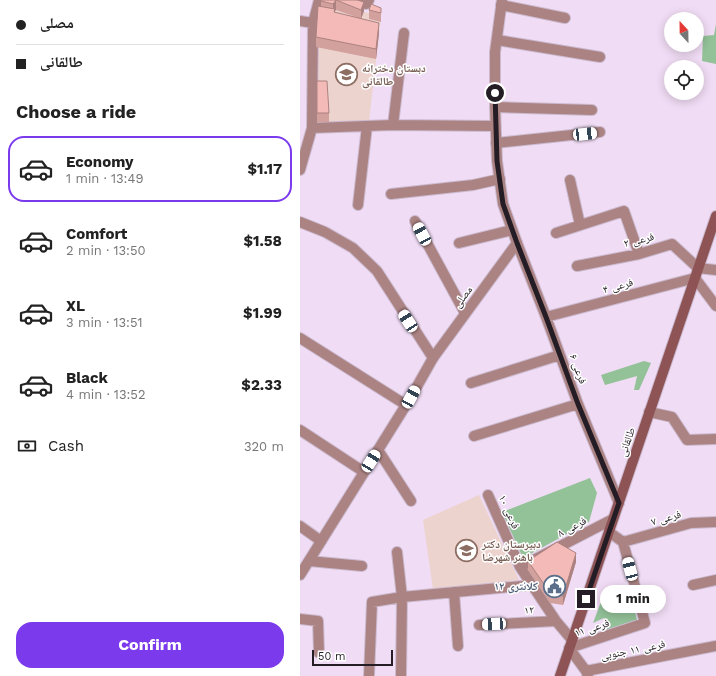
<!DOCTYPE html>
<meta charset="utf-8">
<style>
:root{--surface:#fff;--page:#f6f6f6;--text:#222;--muted:#767676;--line:#e0e0e0;--accent:#7c3aed}
body{margin:0;font-family:"Work Sans","Noto Naskh Arabic",sans-serif;background:var(--page);color:var(--text);height:100vh;display:flex;flex-direction:column;font-size:15px;white-space:nowrap}
*{box-sizing:border-box;margin:0}
p{font-size:13px;color:var(--muted)}
.icon{flex:none;width:22px;height:22px;fill:none;stroke:currentColor;stroke-width:2;stroke-linecap:round;stroke-linejoin:round}
.map{position:relative;flex:1;overflow:hidden}
.details{display:flex;flex-direction:column;background:var(--surface);width:300px}
.details>*{flex:none}
.banner{display:grid;align-content:center;height:88px;padding:0 16px;background:var(--surface)}
.needle{width:26px;rotate:338deg}
.controls{position:absolute;left:364px;top:12px;display:grid;gap:8px}
.controls a{display:grid;place-items:center;width:40px;height:40px;border-radius:50%;background:var(--surface);box-shadow:0 2px 10px #0003;font-size:20px}
.scale{position:absolute;left:12px;bottom:10px;width:81px;box-sizing:border-box;padding-left:4px;border:2px solid #241d25;border-top:0;font-size:11px;line-height:14px;white-space:nowrap;color:#241d25;-webkit-text-stroke:3px #fff;paint-order:stroke}
.end{position:absolute;width:18px;height:18px;margin:-9px;border:5px solid #241d25;background:#fff;box-shadow:0 0 0 2px #fff}
.from{border-radius:50%}
.bubble{position:absolute;height:28px;border-radius:14px;background:var(--surface);box-shadow:0 2px 10px #0003;font-size:13px;font-weight:700;line-height:28px;text-align:center}
.car{position:absolute;width:12px;height:24px;margin:-12px -6px;border-radius:5px;box-shadow:0 0 3px 1px #0007;background:linear-gradient(#fff 24%,#345 0 40%,#fff 0 76%,#345 0 86%,#fff 0)}
.banner b{display:flex;align-items:center;gap:14px;height:38px;font-size:15px}
.banner b+b{border-top:1px solid var(--line)}
.banner i{width:10px;height:10px;background:var(--text)}
ul{padding:0;list-style:none}
li{display:flex;align-items:center;gap:12px;height:66px;margin:0 8px 6px;padding:0 8px;border:2px solid transparent;border-radius:16px}
li div{flex:1}
li b{display:block;font-size:15px}
li em{font-style:normal;font-weight:700}
li.selected{border-color:var(--accent)}
li>.icon{width:36px;height:36px;stroke-width:1.5}
h2{padding:0 16px;font-size:18px;line-height:48px}
.pay{display:flex;align-items:center;gap:10px;height:44px;padding:0 16px;font-size:15px}
.pay p{margin-inline-start:auto}
.primary-button{display:flex;gap:8px;margin-top:auto;padding:8px 16px}
.primary-button a{flex:1;height:46px;border-radius:16px;background:var(--accent);color:#fff;font-size:16px;font-weight:700;line-height:46px;text-align:center}
main{display:flex;flex:1;min-height:0}
.map>svg:first-child{display:block}
</style>
<main>
<section class="details">
<div class="banner">
<b><i class="from"></i>مصلی</b>
<b><i></i>طالقانی</b>
</div>
<h2>Choose a ride</h2>
<ul>
<li class="selected"><svg class="icon" aria-label="car" viewBox="0 0 24 24"><path d="M5 17H2v-5l4-1 3-4h7l3 4 3 1v5h-3M9 17h6M6 11h13"/><circle cx="7" cy="17" r="2"/><circle cx="17" cy="17" r="2"/></svg><div><b>Economy</b><p>1 min · 13:49</p></div><em>$1.17</em></li>
<li><svg class="icon" aria-label="car" viewBox="0 0 24 24"><path d="M5 17H2v-5l4-1 3-4h7l3 4 3 1v5h-3M9 17h6M6 11h13"/><circle cx="7" cy="17" r="2"/><circle cx="17" cy="17" r="2"/></svg><div><b>Comfort</b><p>2 min · 13:50</p></div><em>$1.58</em></li>
<li><svg class="icon" aria-label="car" viewBox="0 0 24 24"><path d="M5 17H2v-5l4-1 3-4h7l3 4 3 1v5h-3M9 17h6M6 11h13"/><circle cx="7" cy="17" r="2"/><circle cx="17" cy="17" r="2"/></svg><div><b>XL</b><p>3 min · 13:51</p></div><em>$1.99</em></li>
<li><svg class="icon" aria-label="car" viewBox="0 0 24 24"><path d="M5 17H2v-5l4-1 3-4h7l3 4 3 1v5h-3M9 17h6M6 11h13"/><circle cx="7" cy="17" r="2"/><circle cx="17" cy="17" r="2"/></svg><div><b>Black</b><p>4 min · 13:52</p></div><em>$2.33</em></li>
</ul>
<div class="pay"><svg class="icon" aria-label="cash" viewBox="0 0 24 24"><path d="M3 7h18v10H3z"/><circle cx="12" cy="12" r="2"/></svg>Cash<p>320 m</p></div>
<div class="primary-button"><a>Confirm</a></div>
</section>
<div class="map">
<svg width="416" height="676" viewBox="0 0 416 676">
<rect width="100%" height="100%" fill="#f0dcf4"/>
<!-- education -->
<path fill="#edd3ce" d="M 27,0 L 81,17 L 69,121 L 17,122 L 16,44 Z
M 179,495 L 219,580 L 133,589 L 123,520 Z"/>
<!-- green -->
<path fill="#93c198" d="M 416,24 L 416,64 L 402,61 L 403,36 L 414,35 Z
M 344,361 L 351,363 L 339,390 L 334,390 L 337,376 L 305,385 L 301,375 Z
M 290,478 L 297,493 L 289,522 L 223,558 L 202,512 Z
M 330,591 L 337,620 L 307,631 L 304,618 L 293,623 L 302,599 Z"/>
<g fill="none" stroke-linecap="round" stroke-linejoin="round">
<defs>
<path id="minor" d="M 53,0 L 66,4 L 69,0
M 201,5 L 265,18
M 0,21 L 13,23 L 12,128 L 0,170
M 13,23 L 19,0
M 197,40 L 300,57
M 195,107 L 292,110
M 93,125 L 104,33
M 12,128 L 93,125 L 195,126
M 196,143 L 300,132
M 270,180 L 280,225
M 91,194 L 173,185 L 200,179
M 58,205 L 67,126
M 115,221 L 165,313
M 0,222 L 25,232 L 53,248 L 77,271 L 133,358
M 256,233 L 324,211 L 339,254
M 159,243 L 212,230
M 217,243 L 246,317 L 278,404 L 319,503
M 277,266 L 339,254 L 372,244 L 398,268 L 416,270
M 246,317 L 395,278 L 416,306
M 0,338 L 106,405
M 171,383 L 260,355
M 349,412 L 372,417 L 387,440 L 416,439
M 0,430 L 64,472
M 174,436 L 278,404
M 78,450 L 111,501
M 188,495 L 220,567 L 256,621 L 272,640
M 0,526 L 21,541
M 309,532 L 323,542
M 323,542 L 391,523 L 416,522
M 97,552 L 102,597 L 101,676
M 9,561 L 62,566
M 220,567 L 313,519
M 393,585 L 416,580
M 154,592 L 158,646
M 0,619 L 18,621 L 19,653
M 179,625 L 256,621
M 286,671 L 416,646
M 69,676 L 72,602 L 102,597 L 232,585
M 288,676 L 286,671 L 269,648 L 345,623 L 323,542"/>
<path id="tertiary" d="M 0,575 L 111,397 L 133,358 L 217,243 L 203,204 L 197,161 L 195,107 L 195,52 L 202,0"/>
<path id="secondary" d="M 260,676 L 416,216"/>
</defs>
<!-- minor casing -->
<use href="#minor" stroke="#cbbacf" stroke-width="12"/>
<!-- tertiary casing -->
<use href="#tertiary" stroke="#cbbacf" stroke-width="12"/>
<!-- secondary casing -->
<use href="#secondary" stroke="#cbbacf" stroke-width="12"/>
<!-- minor -->
<use href="#minor" stroke="#ac8383" stroke-width="10"/>
<!-- tertiary -->
<use href="#tertiary" stroke="#ac8383" stroke-width="10"/>
<!-- secondary -->
<use href="#secondary" stroke="#8e5455" stroke-width="10"/>
</g>
<!-- wall -->
<path fill="#d2a09d" fill-rule="evenodd" d="M 57,0 L 64,11 L 61,19 L 79,33 L 76,59 L 16,47 L 16,37 L 21,6 L 21,1 ZM 36,10 L 59,18 L 35,13 L 35,11 Z
M 81,8 L 81,22 L 69,19 L 69,10 Z
M 17,81 L 29,113 L 29,122 L 17,122 Z
M 228,561 L 276,562 L 263,605 L 250,603 L 228,570 Z"/>
<!-- shaded-wall -->
<path fill="#ab8280" d="M 36,0 L 36,10 L 35,11 L 35,18 L 33,13 L 33,4 Z
M 64,2 L 64,11 L 61,19 L 61,10 Z
M 79,23 L 79,33 L 76,59 L 76,49 Z
M 276,553 L 276,562 L 263,605 L 263,596 Z"/>
<!-- building -->
<path fill="#f4bab7" stroke="#ab8280" d="M 21,0 L 57,0 L 64,2 L 61,10 L 36,0 L 33,4 L 21,1 Z
M 71,4 L 81,8 L 81,13 L 69,10 Z
M 18,6 L 35,9 L 34,12 L 79,23 L 76,49 L 16,37 Z
M 17,81 L 27,81 L 29,113 L 17,113 Z
M 257,542 L 276,553 L 263,596 L 250,593 L 228,561 Z"/>
<g fill="none" stroke-linecap="round" stroke-linejoin="round">
<!-- route -->
<path stroke="#241d25" stroke-width="5" d="M 195,93 L 197,161 L 203,204 L 217,243 L 246,317 L 278,404 L 319,503 L 286,599"/>
</g>
<!-- icons -->
<defs>
<symbol id="school-ring" viewBox="-11 -11 22 22"><circle r="9.5" fill="#fff" stroke="#8d6e63" stroke-width="1.5"/><path d="M0-5L7-2L0 1L-7-2ZM-4 1L0 2.5L4 1V4Q0 6-4 4Z" fill="#8d6e63"/></symbol>
<symbol id="civic-ring" viewBox="-11 -11 22 22"><circle r="9.5" fill="#fff" stroke="#5c6f8a" stroke-width="1.5"/><path d="M-.6-6.5H3V-4.5H.6V-3L4-1V1h2V6H-6V1h2V-1L-.6-3ZM-1.2 2.5V6h2.4V2.5Z" fill="#5c6f8a"/></symbol>
</defs>
<g fill-rule="evenodd">
<use href="#school-ring" x="34" y="62" width="25" height="25"/>
<use href="#school-ring" x="154" y="538" width="25" height="25"/>
<use href="#civic-ring" x="242" y="574" width="25" height="25"/>
</g>
<g text-anchor="middle" dominant-baseline="central" stroke-width="3" stroke-linejoin="round" paint-order="stroke">
<!-- education labels -->
<g font-size="11" font-weight="bold" fill="#785e54" stroke="#fff" text-anchor="start">
<text x="62" y="68">دبستان دخترانه<tspan x="62" dy="13">طالقانی</tspan></text>
<text x="182" y="544">دبیرستان دکتر<tspan x="182" dy="13">باهنر شهرضا</tspan></text>
</g>
<!-- street labels -->
<g font-size="11" fill="#241d25" stroke="#fff">
<text transform="translate(339 240) rotate(-14)">فرعی ۲</text>
<text transform="translate(318 286) rotate(-15)">فرعی ۴</text>
<text transform="translate(163 297) rotate(-54)">مصلی</text>
<text transform="translate(278 369) rotate(70)">فرعی ۶</text>
<text transform="translate(327 442) rotate(-71)">طالقانی</text>
<text transform="translate(209 512) rotate(66)">فرعی ۱۰</text>
<text transform="translate(366 518) rotate(-16)">فرعی ۷</text>
<text transform="translate(272 527) rotate(-28)">فرعی ۸</text>
<text transform="translate(229 610) rotate(-3)">۱۲</text>
<text transform="translate(292 628) rotate(-18)">فرعی ۱۱</text>
<text transform="translate(333 650) rotate(-11)">فرعی ۱۱ جنوبی</text>
</g>
<!-- service labels -->
<g font-size="11" font-weight="bold" fill="#4e5e75" stroke="#fff" text-anchor="end">
<text x="238" y="586">کلانتری ۱۲</text>
</g>
</g>
</svg>
<div class="controls">
<a><svg class="needle" viewBox="-14 -14 28 28"><path d="M0-13l5 13h-10z" fill="#e53935"/><path d="M0 13l5-13h-10z" fill="#767676"/></svg></a>
<a><svg class="icon" aria-label="locate" viewBox="0 0 24 24"><circle cx="12" cy="12" r="6"/><path d="M12 2v4M12 18v4M2 12h4M18 12h4"/></svg></a>
</div>
<div class="scale">50 m</div>
<i class="end from" style="left:195px;top:93px"></i>
<i class="end" style="left:286px;top:599px"></i>
<div class="bubble" style="left:300px;top:585px;width:66px">1 min</div>
<i class="car" style="left:285px;top:134px;rotate:84deg"></i>
<i class="car" style="left:122px;top:234px;rotate:332deg"></i>
<i class="car" style="left:108px;top:321px;rotate:327deg"></i>
<i class="car" style="left:111px;top:397px;rotate:29deg"></i>
<i class="car" style="left:71px;top:461px;rotate:32deg"></i>
<i class="car" style="left:330px;top:569px;rotate:345deg"></i>
<i class="car" style="left:194px;top:624px;rotate:267deg"></i>
</div>
</main>
